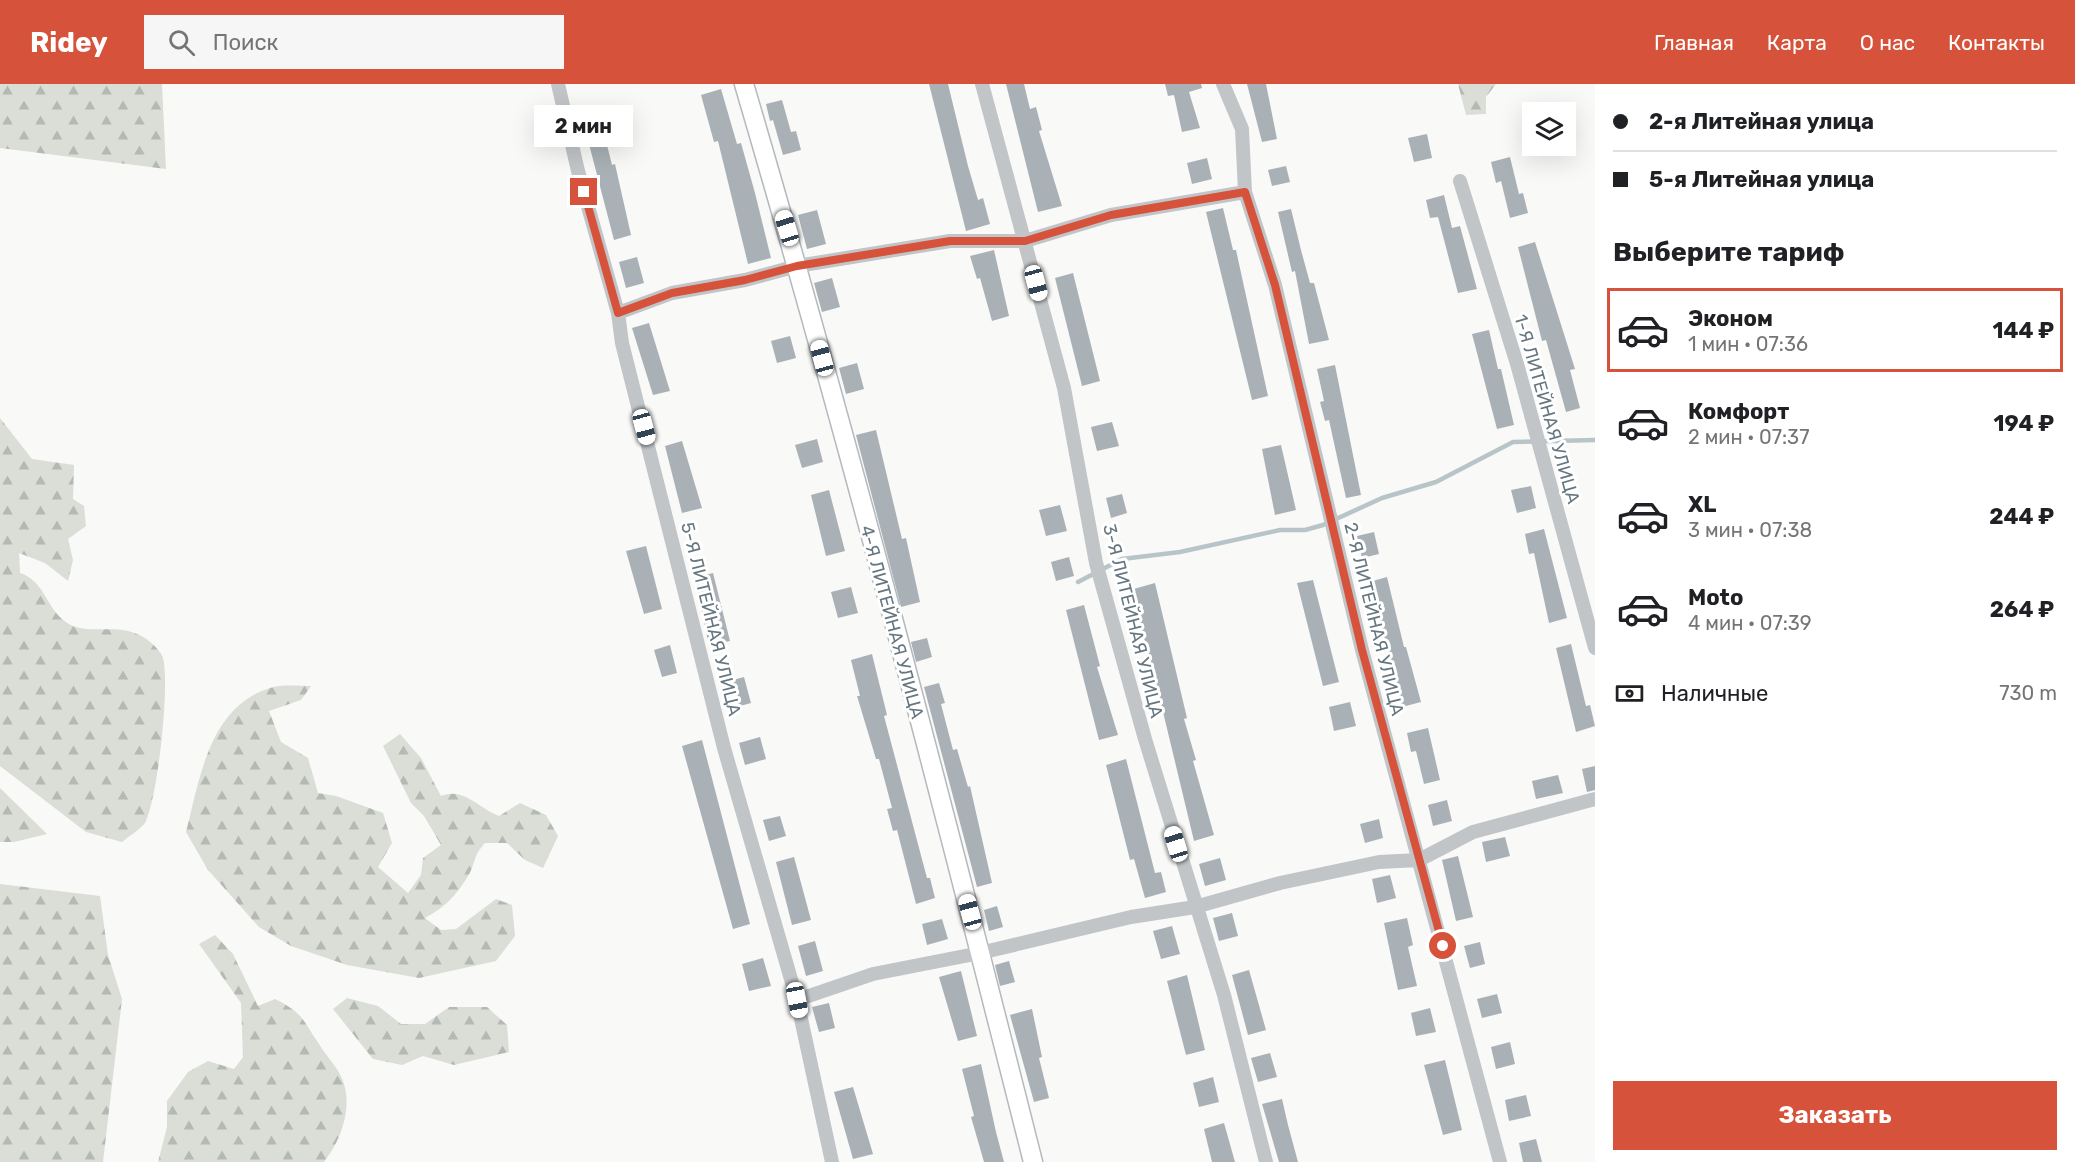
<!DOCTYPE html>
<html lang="ru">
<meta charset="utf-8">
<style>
:root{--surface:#fff;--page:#f6f6f6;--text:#202124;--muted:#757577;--line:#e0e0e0;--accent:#d6523b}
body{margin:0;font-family:Rubik,sans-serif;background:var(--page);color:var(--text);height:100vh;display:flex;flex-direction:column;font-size:22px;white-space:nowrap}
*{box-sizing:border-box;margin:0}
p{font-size:20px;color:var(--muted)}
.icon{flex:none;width:33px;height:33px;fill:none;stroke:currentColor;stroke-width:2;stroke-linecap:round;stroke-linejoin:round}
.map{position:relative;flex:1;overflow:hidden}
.sheet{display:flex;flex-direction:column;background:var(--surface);width:480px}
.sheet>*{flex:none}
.banner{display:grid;align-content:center;height:132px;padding:0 18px;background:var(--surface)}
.fabs{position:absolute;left:1522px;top:18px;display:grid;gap:12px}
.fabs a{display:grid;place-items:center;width:54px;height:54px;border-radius:0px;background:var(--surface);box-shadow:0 6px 24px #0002;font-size:30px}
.end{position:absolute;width:27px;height:27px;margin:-14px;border:8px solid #d6523b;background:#fff;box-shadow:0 0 0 3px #fff}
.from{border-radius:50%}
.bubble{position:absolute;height:42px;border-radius:0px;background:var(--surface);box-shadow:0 6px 24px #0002;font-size:20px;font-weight:700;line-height:42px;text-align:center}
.car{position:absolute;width:18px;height:36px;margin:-18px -9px;border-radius:8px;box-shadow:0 0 4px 2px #0007;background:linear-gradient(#fff 24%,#345 0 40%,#fff 0 76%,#345 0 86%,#fff 0)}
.banner b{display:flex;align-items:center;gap:21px;height:57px;font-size:22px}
.banner b+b{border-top:2px solid var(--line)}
.banner i{width:15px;height:15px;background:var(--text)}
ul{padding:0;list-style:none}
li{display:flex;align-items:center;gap:18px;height:84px;margin:0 12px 9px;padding:0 6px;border:3px solid transparent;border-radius:0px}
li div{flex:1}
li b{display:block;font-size:22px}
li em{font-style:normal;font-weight:700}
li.active{border-color:var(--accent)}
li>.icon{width:54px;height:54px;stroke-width:1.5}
h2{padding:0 18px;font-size:27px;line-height:72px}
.pay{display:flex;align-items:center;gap:15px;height:66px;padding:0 18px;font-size:22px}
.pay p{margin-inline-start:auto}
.action{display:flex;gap:12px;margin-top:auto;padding:12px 18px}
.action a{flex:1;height:69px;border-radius:0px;background:var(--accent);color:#fff;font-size:24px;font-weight:700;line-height:69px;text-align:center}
header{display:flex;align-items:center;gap:36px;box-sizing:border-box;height:84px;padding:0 30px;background:var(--accent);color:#fff}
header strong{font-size:28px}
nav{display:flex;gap:33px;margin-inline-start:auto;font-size:21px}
.search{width:420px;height:54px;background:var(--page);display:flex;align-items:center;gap:15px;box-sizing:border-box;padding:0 21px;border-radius:0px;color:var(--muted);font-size:22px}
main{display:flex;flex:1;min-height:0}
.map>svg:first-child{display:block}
</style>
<header>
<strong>Ridey</strong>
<div class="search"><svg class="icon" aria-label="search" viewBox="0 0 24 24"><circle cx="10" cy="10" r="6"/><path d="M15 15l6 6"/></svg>Поиск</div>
<nav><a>Главная</a><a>Карта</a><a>О нас</a><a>Контакты</a></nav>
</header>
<main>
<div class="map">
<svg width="1595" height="1078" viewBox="0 0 1595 1078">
<defs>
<pattern id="forest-firs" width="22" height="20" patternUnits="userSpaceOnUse" patternTransform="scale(1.5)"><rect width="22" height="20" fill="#daded7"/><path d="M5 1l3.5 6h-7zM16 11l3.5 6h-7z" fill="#b5b9b4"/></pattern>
</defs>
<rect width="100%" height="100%" fill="#f9f9f8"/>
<!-- forest -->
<path fill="url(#forest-firs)" d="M 0,0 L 162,0 L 166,85 L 0,64 Z
M 1458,0 L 1496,0 L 1486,13 L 1486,30 L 1466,31 Z
M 0,334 L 32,375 L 74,381 L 73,415 L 84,422 L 86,442 L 68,455 L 73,476 L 68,497 L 45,479 L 19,469 L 20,489 C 43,496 46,521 62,535 C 85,556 116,535 145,554 C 150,557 161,567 163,574 C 170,601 158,710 146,737 C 142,745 129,752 122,758 L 86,748 L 0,682 Z
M 311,602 L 301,616 L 269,627 L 281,658 L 308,674 L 318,709 L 336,712 L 383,729 L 392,759 L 378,783 L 408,809 L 421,791 L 423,774 L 441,761 L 424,732 L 411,719 L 383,662 L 400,650 L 421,674 L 441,712 C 464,703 478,724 499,732 L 520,719 L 546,731 L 558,752 L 543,784 L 525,776 L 507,759 L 485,759 C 472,773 476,779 468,792 C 457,811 444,824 425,834 L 441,846 L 456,845 L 496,815 L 512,821 L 515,852 L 496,877 L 419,894 L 347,881 L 291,862 L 259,843 L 208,786 L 186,748 C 200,694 209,623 270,604 C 282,600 299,602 311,602 Z
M 0,704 L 47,750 L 14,758 L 0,758 Z
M 0,800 L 100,812 L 108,871 L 122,915 L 103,1078 L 0,1078 Z
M 215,851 L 233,870 L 258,922 L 275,915 C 303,929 302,935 319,960 C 325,970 333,978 338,987 C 356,1015 343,1054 324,1078 L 158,1078 L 167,1043 L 167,1017 L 188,988 L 208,977 L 234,985 L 243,973 L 241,919 L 199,860 Z
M 347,914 L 378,922 L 401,940 L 425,940 L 449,923 L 487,923 L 507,941 L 509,968 L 454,981 L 423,972 L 402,981 L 373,975 L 333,925 Z"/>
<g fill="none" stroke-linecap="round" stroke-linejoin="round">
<!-- stream -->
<path stroke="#b8c5c8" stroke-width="4.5" d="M 1078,498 L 1122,475 L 1180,468 L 1280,446 L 1305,446 L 1323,441 L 1382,414 L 1436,398 L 1513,358 L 1595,356"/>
</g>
<!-- building -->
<path fill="#a9b1b6" d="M 929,0 L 948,0 L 968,82 L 978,116 L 983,114 L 990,140 L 966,147 Z
M 1006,0 L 1024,0 L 1030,25 L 1036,23 L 1042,46 L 1039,47 L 1062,122 L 1038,128 Z
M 1165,0 L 1201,0 L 1202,4 L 1189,8 L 1200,44 L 1182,48 L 1174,11 L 1168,12 Z
M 1247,0 L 1266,0 L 1277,55 L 1262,58 Z
M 721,5 L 737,60 L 741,59 L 755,109 L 771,174 L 748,180 L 718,57 L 714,58 L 701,11 Z
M 782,16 L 791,48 L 796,47 L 801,66 L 783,71 L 773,36 L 770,37 L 766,20 Z
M 601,37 L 612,81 L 615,80 L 631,151 L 614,156 L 584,41 Z
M 1427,50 L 1432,74 L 1414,78 L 1408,54 Z
M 1510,73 L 1519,110 L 1523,109 L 1528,129 L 1510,134 L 1501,97 L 1496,99 L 1491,78 Z
M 1207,74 L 1212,95 L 1192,100 L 1187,79 Z
M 1286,82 L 1290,98 L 1272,102 L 1268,86 Z
M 1444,111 L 1452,144 L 1460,142 L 1477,205 L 1458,209 L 1438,133 L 1430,134 L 1426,116 Z
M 1223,124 L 1233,166 L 1236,166 L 1268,312 L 1252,316 L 1206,128 Z
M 1291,125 L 1301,166 L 1310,199 L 1314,199 L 1329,256 L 1309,260 L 1295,187 L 1292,188 L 1278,128 Z
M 817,126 L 826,160 L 807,165 L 798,131 Z
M 1535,158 L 1575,285 L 1570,286 L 1580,324 L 1566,328 L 1546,256 L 1542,257 L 1518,163 Z
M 994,166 L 1009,232 L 992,237 L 980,194 L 977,195 L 970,172 Z
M 637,173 L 644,199 L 626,204 L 619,178 Z
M 1073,189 L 1100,297 L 1082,302 L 1055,194 Z
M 832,194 L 840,223 L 822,228 L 814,199 Z
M 649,239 L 670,307 L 653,311 L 632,244 Z
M 1489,246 L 1498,285 L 1501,285 L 1514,341 L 1497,345 L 1472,250 Z
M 790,252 L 796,274 L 777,279 L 771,257 Z
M 857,279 L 864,305 L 846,310 L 839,284 Z
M 1335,281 L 1361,411 L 1346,414 L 1329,336 L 1325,337 L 1320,318 L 1324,317 L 1317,285 Z
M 1112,338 L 1119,362 L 1097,367 L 1091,343 Z
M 876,346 L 902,455 L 906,454 L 920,518 L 901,523 L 856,351 Z
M 817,355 L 823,378 L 802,384 L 795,361 Z
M 682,357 L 702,424 L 682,429 L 665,362 Z
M 1281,361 L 1296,426 L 1275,431 L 1262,365 Z
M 1531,402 L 1536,424 L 1517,429 L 1511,406 Z
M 829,406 L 845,467 L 826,472 L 811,411 Z
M 1122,410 L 1127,429 L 1111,434 L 1106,414 Z
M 1060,421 L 1067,447 L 1046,452 L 1039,426 Z
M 1544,445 L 1567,534 L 1549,539 L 1534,469 L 1529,470 L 1525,450 Z
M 1374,448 L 1379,470 L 1362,474 L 1357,452 Z
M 646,462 L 662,525 L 644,530 L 626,467 Z
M 1069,473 L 1074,492 L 1056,497 L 1051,478 Z
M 713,489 L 730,557 L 709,562 L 695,494 Z
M 1387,493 L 1404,563 L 1406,563 L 1421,618 L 1402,623 L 1369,498 Z
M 1313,496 L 1339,598 L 1323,602 L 1297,499 Z
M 1155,499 L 1187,634 L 1184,635 L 1196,676 L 1193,677 L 1214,751 L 1194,757 L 1152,582 L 1130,506 Z
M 851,503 L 858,529 L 838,534 L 831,508 Z
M 1084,521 L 1100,582 L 1097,583 L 1118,651 L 1099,656 L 1066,526 Z
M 927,554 L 932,573 L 916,578 L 911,558 Z
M 1571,560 L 1586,622 L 1590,621 L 1595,642 L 1576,648 L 1556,564 Z
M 670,561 L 677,589 L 662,593 L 654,566 Z
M 872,570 L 887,631 L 884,632 L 927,794 L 930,794 L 935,814 L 916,820 L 897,746 L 893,747 L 887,725 L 892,724 L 879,675 L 876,675 L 857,612 L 860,612 L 851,576 Z
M 744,593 L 751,619 L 729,625 L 722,599 Z
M 939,599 L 945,619 L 941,620 L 953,666 L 957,665 L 968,703 L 970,702 L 992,799 L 977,803 L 924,603 Z
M 1350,618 L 1356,642 L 1334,647 L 1329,623 Z
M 1428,644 L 1440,696 L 1424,700 L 1416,667 L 1411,668 L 1407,649 Z
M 760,653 L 766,675 L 745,681 L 739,659 Z
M 702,656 L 750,840 L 733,845 L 682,662 Z
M 1126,675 L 1155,789 L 1161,788 L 1166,808 L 1145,814 L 1134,775 L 1130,776 L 1106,681 Z
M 1595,682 L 1595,706 L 1587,708 L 1582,685 Z
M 1558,691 L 1563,709 L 1536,715 L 1532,697 Z
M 1447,716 L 1452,737 L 1433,742 L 1428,721 Z
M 780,732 L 786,752 L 769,757 L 763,736 Z
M 1379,735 L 1383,754 L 1365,759 L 1360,740 Z
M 1505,753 L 1510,772 L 1486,778 L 1482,758 Z
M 1458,772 L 1473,833 L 1456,837 L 1442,776 Z
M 794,773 L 811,836 L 792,841 L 776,778 Z
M 1220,774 L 1226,796 L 1205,802 L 1199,780 Z
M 1390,791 L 1396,814 L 1377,819 L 1372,795 Z
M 997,822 L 1003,843 L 989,847 L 984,826 Z
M 1232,829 L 1238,852 L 1219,857 L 1213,834 Z
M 1407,834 L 1413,861 L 1408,863 L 1417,902 L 1398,906 L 1384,839 Z
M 942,835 L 948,855 L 927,861 L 922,840 Z
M 1172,842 L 1180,870 L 1161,875 L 1153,847 Z
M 815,857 L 823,887 L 806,892 L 798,862 Z
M 1480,858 L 1485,880 L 1470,884 L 1464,862 Z
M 763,874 L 771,902 L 749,907 L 742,880 Z
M 1009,877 L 1015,898 L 1000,902 L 995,881 Z
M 1249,886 L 1266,946 L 1248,951 L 1232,891 Z
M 961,887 L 977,952 L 958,957 L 939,893 Z
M 1187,891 L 1205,966 L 1186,971 L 1167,897 Z
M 1497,910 L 1502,929 L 1482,934 L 1477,915 Z
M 829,919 L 835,944 L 819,948 L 812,923 Z
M 1430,924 L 1436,948 L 1416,952 L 1411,929 Z
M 1032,925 L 1042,973 L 1039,974 L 1049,1014 L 1034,1018 L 1010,931 Z
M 1510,958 L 1515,980 L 1496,985 L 1491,963 Z
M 1270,969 L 1277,993 L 1258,998 L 1251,974 Z
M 1445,976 L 1462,1046 L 1443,1051 L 1424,981 Z
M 981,980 L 996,1048 L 1004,1078 L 984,1078 L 971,1033 L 974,1032 L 962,985 Z
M 1213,993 L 1219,1018 L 1199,1023 L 1193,999 Z
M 853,1003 L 873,1070 L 853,1075 L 834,1008 Z
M 1526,1011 L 1531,1032 L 1509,1037 L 1505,1016 Z
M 1282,1015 L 1288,1041 L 1298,1078 L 1279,1078 L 1262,1020 Z
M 1224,1039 L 1235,1078 L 1212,1078 L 1204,1045 Z
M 1536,1055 L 1542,1078 L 1523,1078 L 1519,1059 Z"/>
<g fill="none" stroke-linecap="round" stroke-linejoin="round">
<defs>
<path id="secondary" d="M 744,0 C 849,357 942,717 1033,1078"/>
</defs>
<!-- secondary casing -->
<use href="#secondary" stroke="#b3b9bd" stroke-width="21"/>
<!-- street -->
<path stroke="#c1c5c8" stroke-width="14" d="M 558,0 L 578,87 L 618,229 L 622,259 L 724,664 L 797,916 L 832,1078
M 982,0 L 1064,304 L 1096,479 L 1145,655 L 1224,911 L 1266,1078
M 1223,0 L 1242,45 L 1245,108 L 1275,201 L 1362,566 L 1500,1078
M 1460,97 L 1517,280 L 1595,564
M 618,229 L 672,209 L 745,196 L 797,182 L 950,157 L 1025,157 L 1111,131 L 1245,108
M 797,916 L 873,890 L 980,869 L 1131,833 L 1195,823 L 1280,799 L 1379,778 L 1419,776 L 1473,748 L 1595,715"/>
<!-- secondary -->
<use href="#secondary" stroke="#fff" stroke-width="18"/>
</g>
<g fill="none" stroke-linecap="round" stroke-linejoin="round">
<!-- route -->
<path stroke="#d6523b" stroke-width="8" d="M 584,108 L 618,229 L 672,209 L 745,196 L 797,182 L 950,157 L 1025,157 L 1111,131 L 1245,108 L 1275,201 L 1362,566 L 1443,862"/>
</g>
<g text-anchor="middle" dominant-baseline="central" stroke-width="6" stroke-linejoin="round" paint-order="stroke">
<!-- street labels -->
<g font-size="18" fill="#667780" stroke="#fff">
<text transform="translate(1547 325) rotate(74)">1-Я ЛИТЕЙНАЯ УЛИЦА</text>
<text transform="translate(711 535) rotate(76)">5-Я ЛИТЕЙНАЯ УЛИЦА</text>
<text transform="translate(1374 535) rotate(76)">2-Я ЛИТЕЙНАЯ УЛИЦА</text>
<text transform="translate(1133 537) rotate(76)">3-Я ЛИТЕЙНАЯ УЛИЦА</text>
<text transform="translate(892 538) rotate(75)">4-Я ЛИТЕЙНАЯ УЛИЦА</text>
</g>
</g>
</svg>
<div class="fabs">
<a><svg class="icon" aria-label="layers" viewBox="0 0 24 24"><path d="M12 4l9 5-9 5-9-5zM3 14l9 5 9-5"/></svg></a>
</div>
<i class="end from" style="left:1443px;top:862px"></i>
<i class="end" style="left:584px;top:108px"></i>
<div class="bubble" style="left:534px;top:21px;width:99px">2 мин</div>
<i class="car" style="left:787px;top:144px;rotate:343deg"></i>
<i class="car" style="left:1036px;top:199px;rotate:165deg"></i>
<i class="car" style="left:822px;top:274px;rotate:345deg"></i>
<i class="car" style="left:644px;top:343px;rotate:165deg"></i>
<i class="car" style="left:1176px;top:760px;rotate:343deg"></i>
<i class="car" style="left:970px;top:828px;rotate:345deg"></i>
<i class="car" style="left:797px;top:916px;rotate:169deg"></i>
</div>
<section class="sheet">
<div class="banner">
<b><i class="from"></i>2-я Литейная улица</b>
<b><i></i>5-я Литейная улица</b>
</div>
<h2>Выберите тариф</h2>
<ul>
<li class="active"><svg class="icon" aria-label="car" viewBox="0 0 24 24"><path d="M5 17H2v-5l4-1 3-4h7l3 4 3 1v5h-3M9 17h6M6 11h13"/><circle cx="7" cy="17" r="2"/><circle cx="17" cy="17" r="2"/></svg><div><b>Эконом</b><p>1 мин · 07:36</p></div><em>144 ₽</em></li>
<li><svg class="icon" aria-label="car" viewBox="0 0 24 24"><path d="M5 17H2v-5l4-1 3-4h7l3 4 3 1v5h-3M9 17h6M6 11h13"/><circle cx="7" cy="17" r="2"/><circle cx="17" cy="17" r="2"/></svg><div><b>Комфорт</b><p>2 мин · 07:37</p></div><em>194 ₽</em></li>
<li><svg class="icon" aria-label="car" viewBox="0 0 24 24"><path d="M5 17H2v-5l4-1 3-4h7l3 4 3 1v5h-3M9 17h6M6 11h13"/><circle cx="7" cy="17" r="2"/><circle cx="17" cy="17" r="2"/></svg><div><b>XL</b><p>3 мин · 07:38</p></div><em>244 ₽</em></li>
<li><svg class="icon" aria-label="car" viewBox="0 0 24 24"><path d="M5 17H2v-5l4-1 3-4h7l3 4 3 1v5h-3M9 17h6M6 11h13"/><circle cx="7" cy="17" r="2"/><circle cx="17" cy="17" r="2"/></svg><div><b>Moto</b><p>4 мин · 07:39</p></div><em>264 ₽</em></li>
</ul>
<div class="pay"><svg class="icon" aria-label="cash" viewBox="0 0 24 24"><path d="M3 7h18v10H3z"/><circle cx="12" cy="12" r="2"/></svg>Наличные<p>730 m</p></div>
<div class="action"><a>Заказать</a></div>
</section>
</main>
